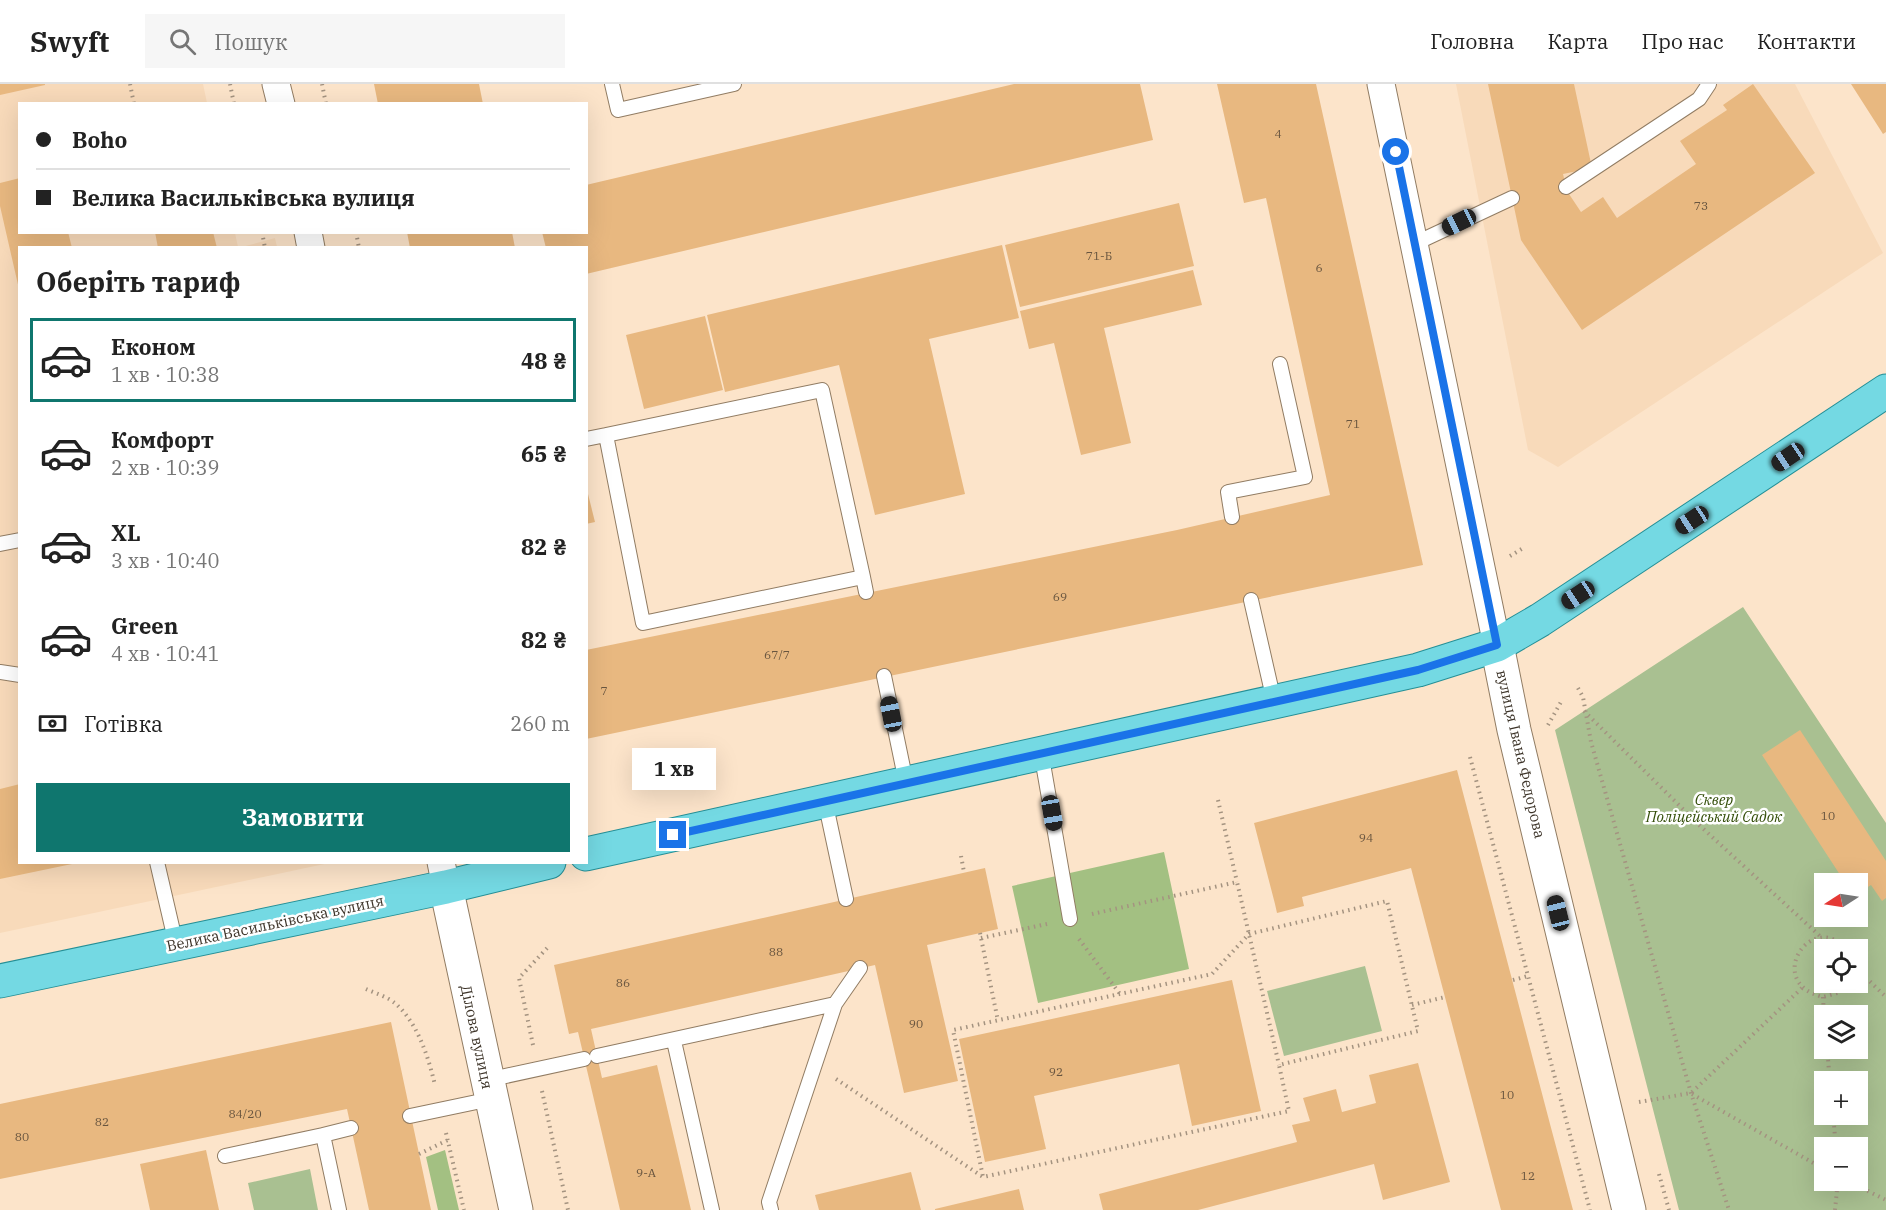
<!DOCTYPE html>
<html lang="uk">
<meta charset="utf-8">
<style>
:root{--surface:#fff;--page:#f6f6f6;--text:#222;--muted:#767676;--line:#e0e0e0;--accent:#0f766e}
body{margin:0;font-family:"IBM Plex Serif",serif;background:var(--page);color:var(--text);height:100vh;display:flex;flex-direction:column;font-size:22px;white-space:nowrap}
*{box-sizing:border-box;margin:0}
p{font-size:20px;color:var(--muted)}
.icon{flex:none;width:33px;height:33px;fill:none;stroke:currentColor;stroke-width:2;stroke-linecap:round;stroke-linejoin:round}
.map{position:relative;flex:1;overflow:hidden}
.sheet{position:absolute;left:18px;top:162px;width:570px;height:618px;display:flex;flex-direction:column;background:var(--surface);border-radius:0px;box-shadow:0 6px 24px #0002}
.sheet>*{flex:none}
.top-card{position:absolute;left:18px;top:18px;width:570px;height:132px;border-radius:0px;box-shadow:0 6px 24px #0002;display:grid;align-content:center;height:132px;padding:0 18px;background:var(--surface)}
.needle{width:39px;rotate:258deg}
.tools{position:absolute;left:1814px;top:789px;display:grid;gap:12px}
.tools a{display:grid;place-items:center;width:54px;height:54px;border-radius:0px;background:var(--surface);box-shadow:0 6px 24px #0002;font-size:30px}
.end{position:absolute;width:27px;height:27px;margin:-14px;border:8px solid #1a73e8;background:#fff;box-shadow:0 0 0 3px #fff}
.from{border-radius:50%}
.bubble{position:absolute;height:42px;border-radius:0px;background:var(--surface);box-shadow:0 6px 24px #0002;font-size:20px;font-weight:700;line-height:42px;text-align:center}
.car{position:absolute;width:18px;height:36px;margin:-18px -9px;border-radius:8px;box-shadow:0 0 4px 2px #0007;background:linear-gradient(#222 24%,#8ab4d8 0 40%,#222 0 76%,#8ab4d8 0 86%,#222 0)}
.top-card b{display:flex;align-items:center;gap:21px;height:57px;font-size:22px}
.top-card b+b{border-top:2px solid var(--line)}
.top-card i{width:15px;height:15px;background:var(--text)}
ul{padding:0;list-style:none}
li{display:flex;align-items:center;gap:18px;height:84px;margin:0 12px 9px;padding:0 6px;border:3px solid transparent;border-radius:0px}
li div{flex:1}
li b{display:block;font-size:22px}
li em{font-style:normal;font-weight:700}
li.current{border-color:var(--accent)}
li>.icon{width:54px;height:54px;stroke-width:1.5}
h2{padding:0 18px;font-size:27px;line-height:72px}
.pay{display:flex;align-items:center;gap:15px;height:66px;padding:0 18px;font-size:22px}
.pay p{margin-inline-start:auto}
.cta{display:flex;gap:12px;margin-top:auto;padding:12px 18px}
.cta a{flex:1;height:69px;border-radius:0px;background:var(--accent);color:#fff;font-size:24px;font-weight:700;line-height:69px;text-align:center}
header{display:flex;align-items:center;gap:36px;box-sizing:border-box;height:84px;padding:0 30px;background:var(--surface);border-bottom:2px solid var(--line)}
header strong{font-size:28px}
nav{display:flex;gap:33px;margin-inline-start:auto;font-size:21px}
.search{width:420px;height:54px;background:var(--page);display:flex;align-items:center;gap:15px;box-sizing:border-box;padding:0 21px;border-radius:0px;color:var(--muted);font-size:22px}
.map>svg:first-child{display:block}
</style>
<header>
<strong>Swyft</strong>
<div class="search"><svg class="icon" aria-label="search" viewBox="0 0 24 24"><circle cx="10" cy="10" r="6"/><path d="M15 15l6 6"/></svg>Пошук</div>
<nav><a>Головна</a><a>Карта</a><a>Про нас</a><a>Контакти</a></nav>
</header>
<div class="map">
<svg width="1886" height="1126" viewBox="0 0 1886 1126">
<rect width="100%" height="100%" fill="#fce4ca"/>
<!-- built -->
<path fill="#f8daba" d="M 0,0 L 203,0 L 207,19 L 20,20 L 20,148 L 235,149 L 238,163 L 20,164 L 20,778 L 329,779 L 0,849 Z
M 1456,0 L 1795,0 L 1883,169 L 1558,383 L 1528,366 Z
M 275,154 L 277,163 L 242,163 Z"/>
<!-- green -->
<path fill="#a9c091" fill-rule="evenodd" d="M 1743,523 L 1886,739 L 1886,1126 L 1679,1126 L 1555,646 ZM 1824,800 L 1857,800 L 1857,832 L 1824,832 ZM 1824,866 L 1857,866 L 1857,898 L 1824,898 ZM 1824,932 L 1857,932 L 1857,964 L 1824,964 ZM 1824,998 L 1857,998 L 1857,1030 L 1824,1030 ZM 1824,1064 L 1857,1064 L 1857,1096 L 1824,1096 Z
M 1365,882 L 1382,947 L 1284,972 L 1267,907 Z
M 310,1085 L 318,1126 L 254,1126 L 248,1099 Z"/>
<!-- forest -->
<path fill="#a3c082" d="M 1164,768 L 1189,885 L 1038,919 L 1012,802 Z
M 445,1066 L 459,1126 L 438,1126 L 426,1073 Z"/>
<!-- building -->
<path fill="#e8b880" d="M 0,0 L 45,0 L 45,1 L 0,11 Z
M 374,0 L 479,0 L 483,20 L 378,20 Z
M 1014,0 L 1140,0 L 1153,56 L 586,190 L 586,164 L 546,164 L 542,148 L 586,148 L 586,101 Z
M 1217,0 L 1316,0 L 1423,481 L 586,655 L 586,566 L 1177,446 L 1330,411 L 1266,114 L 1244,119 Z
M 1488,0 L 1574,0 L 1592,84 L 1563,90 L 1567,107 L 1581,128 L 1603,113 L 1617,134 L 1696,80 L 1680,57 L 1727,26 L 1723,21 L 1753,0 L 1815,89 L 1582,246 L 1521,156 Z
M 1851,0 L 1886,0 L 1886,48 L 1883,50 Z
M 20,94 L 20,148 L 68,148 L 72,164 L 20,164 L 19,205 L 0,122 L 0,99 Z
M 1179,119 L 1194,182 L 1020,223 L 1005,161 Z
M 155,148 L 213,148 L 217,164 L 158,164 Z
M 407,148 L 512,148 L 515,164 L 410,164 Z
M 1002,161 L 1019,234 L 929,255 L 965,410 L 875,431 L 839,281 L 725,308 L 707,231 Z
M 1193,186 L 1202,221 L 1104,244 L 1131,359 L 1081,371 L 1054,259 L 1029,265 L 1020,227 Z
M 705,232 L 723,306 L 644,325 L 626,251 Z
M 586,402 L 595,438 L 586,440 Z
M 1800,646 L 1886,777 L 1886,814 L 1882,817 L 1871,801 L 1857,810 L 1857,800 L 1846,800 L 1762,671 Z
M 1457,686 L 1550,1040 L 1573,1126 L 1501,1126 L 1411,784 L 1302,813 L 1304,822 L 1277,829 L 1275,820 L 1254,739 Z
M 20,700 L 20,778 L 72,780 L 0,795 L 0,705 Z
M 985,784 L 998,845 L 927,861 L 958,997 L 904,1009 L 875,881 L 591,945 L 602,994 L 657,981 L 691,1126 L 620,1126 L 578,948 L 569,950 L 554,881 Z
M 1232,896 L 1261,1027 L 1192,1042 L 1179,980 L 1034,1012 L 1046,1065 L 985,1078 L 959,955 Z
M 391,938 L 431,1126 L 369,1126 L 347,1025 L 0,1095 L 0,1020 Z
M 1418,979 L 1450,1098 L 1383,1116 L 1374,1080 L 1198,1126 L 1103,1126 L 1099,1110 L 1297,1058 L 1292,1041 L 1310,1037 L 1303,1014 L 1336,1005 L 1342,1028 L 1376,1019 L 1369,991 Z
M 206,1066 L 219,1126 L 150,1126 L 140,1080 Z
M 911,1088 L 921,1126 L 819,1126 L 815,1111 Z
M 1019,1105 L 1024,1126 L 935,1126 L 935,1125 Z"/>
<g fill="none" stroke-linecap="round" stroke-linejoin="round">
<defs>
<path id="lane" d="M 612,0 L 618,26 L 734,0
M 1566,103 L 1699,15 L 1709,0
M 1416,159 L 1512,114
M 606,351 L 822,306 L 863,493
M 586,355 L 606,351 L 643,539 L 863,493 L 866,508
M 1232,433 L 1228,408 L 1305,393 L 1280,280
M 0,460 L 20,456
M 1251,516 L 1274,617
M 0,588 L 20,591
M 884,592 L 906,698
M 1041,668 L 1070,835
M 825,717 L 846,815
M 157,778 L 176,860
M 835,920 L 860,884
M 674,957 L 712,1126
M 597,972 L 835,920 L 769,1118 L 771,1126
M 487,996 L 584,975
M 410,1032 L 491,1015
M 225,1072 L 323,1051
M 339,1126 L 323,1051 L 351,1044"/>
<path id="street" d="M 276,0 L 281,20
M 1381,0 L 1497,561
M 308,148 L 311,164
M 441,778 L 446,803"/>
<path id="secondary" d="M 1497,561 L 1514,646 L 1629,1126
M 446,803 L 516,1126"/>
<path id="primary" d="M 586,770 L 1418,586 L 1497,561 L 1540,536 L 1886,307
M 0,897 L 446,803 L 549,778"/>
</defs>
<!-- lane casing -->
<use href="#lane" stroke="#917c63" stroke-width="16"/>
<!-- street casing -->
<use href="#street" stroke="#917c63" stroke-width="29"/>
<!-- secondary casing -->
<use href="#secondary" stroke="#917c63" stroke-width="35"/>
<!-- primary casing -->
<use href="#primary" stroke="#258f96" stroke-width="35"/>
<!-- path -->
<path stroke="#a49380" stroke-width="4" stroke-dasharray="1.5 4.5" stroke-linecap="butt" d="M 130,0 L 134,20
M 230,0 L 234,20
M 322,0 L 326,20
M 262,148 L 265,164
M 356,148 L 359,164
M 1510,472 L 1525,463
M 1578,604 L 1583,613 L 1591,658 L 1691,1009 L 1729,1126
M 1584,627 L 1698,740 L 1821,853
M 1548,641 L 1561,618
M 1470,673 L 1590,1126
M 1218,716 L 1237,798
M 961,772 L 964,788
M 1092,830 L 1237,798 L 1279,981
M 980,849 L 998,937
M 981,854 L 1047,840
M 1079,855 L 1120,910
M 1848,866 C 1811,824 1763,899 1823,913 L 1841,908 L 1850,898
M 1857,885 L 1886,913
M 1513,896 L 1528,892
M 366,905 C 375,909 388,913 396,920 C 418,940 428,972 435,1001
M 1823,913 L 1824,932
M 1412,921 L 1445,913
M 533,961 L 519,894 L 549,862
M 1827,964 L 1830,998
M 836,995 L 983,1093 L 1289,1027 L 1279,981 L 1418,947 L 1387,817 L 1249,850 L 1212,890 L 953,946 L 983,1093
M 542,1007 L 568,1126
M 1692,1010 L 1824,1085
M 1639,1018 L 1691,1009 L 1802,904
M 1833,1030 L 1836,1064
M 446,1049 L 464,1126
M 419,1070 L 448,1056
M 1659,1090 L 1669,1126
M 1846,1096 L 1886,1116
M 1835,1126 L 1838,1096"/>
<!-- lane -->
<use href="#lane" stroke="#fff" stroke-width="14"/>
<!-- street -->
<use href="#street" stroke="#fff" stroke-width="27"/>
<!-- secondary -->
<use href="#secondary" stroke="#fff" stroke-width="33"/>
<!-- primary -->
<use href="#primary" stroke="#74d9e3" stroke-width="33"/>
</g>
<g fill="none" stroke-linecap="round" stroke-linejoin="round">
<!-- route -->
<path stroke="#1a73e8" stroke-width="8" d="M 673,751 L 1418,586 L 1497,561 L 1396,68"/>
</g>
<g text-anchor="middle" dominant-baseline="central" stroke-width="5" stroke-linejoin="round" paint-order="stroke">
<!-- number labels -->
<g font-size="12" fill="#68553f">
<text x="1278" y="49">4</text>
<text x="1701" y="121">73</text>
<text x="1099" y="171">71-Б</text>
<text x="1319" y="183">6</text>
<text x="1353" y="339">71</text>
<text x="1060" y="512">69</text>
<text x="777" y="570">67/7</text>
<text x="604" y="606">7</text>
<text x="1828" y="731">10</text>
<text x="1366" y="753">94</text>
<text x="776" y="867">88</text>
<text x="623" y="898">86</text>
<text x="916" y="939">90</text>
<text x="1056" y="987">92</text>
<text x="1507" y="1010">10</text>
<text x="245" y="1029">84/20</text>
<text x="102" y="1037">82</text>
<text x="22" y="1052">80</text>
<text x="646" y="1088">9-А</text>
<text x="1528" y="1091">12</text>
</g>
<!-- street labels -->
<g font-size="15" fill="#3d3429" stroke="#fff">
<text transform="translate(1521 670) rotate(77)">вулиця Івана Федорова</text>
<text transform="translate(275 839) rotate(-12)">Велика Васильківська вулиця</text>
<text transform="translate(477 953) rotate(78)">Ділова вулиця</text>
</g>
<!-- park labels -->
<g font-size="15" font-style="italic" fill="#344e09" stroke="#fff">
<text x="1714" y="715">Сквер<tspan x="1714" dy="17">Поліцейський Садок</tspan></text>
</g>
</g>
</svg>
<div class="tools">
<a><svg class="needle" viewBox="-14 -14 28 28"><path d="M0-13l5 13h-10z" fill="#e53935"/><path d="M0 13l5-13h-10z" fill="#767676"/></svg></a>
<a><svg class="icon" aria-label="locate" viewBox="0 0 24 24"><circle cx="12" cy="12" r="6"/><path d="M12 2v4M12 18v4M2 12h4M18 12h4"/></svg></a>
<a><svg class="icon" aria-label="layers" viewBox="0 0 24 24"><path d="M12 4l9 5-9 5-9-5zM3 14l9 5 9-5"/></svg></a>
<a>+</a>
<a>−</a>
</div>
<i class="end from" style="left:1396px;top:68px"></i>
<i class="end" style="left:673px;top:751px"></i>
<div class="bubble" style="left:632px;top:664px;width:84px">1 хв</div>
<i class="car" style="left:1459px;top:138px;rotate:244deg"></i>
<i class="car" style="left:1788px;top:373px;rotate:236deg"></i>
<i class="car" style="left:1692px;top:436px;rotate:237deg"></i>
<i class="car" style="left:1578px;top:511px;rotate:237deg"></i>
<i class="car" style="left:891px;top:630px;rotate:349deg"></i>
<i class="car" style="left:1052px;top:729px;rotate:170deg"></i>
<i class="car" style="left:1558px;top:829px;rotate:346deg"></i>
<div class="top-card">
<b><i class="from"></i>Boho</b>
<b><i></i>Велика Васильківська вулиця</b>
</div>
<section class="sheet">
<h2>Оберіть тариф</h2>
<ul>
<li class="current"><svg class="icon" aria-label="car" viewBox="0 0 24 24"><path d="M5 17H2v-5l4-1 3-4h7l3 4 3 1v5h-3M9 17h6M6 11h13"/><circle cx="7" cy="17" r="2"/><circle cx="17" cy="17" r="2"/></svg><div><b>Економ</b><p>1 хв · 10:38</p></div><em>48 ₴</em></li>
<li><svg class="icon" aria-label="car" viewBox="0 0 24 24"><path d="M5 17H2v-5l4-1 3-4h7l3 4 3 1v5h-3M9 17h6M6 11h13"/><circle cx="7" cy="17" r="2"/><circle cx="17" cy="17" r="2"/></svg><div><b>Комфорт</b><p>2 хв · 10:39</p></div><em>65 ₴</em></li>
<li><svg class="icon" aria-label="car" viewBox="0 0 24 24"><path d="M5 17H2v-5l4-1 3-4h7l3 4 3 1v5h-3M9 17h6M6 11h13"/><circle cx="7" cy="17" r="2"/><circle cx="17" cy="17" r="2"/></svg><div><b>XL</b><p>3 хв · 10:40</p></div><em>82 ₴</em></li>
<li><svg class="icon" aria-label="car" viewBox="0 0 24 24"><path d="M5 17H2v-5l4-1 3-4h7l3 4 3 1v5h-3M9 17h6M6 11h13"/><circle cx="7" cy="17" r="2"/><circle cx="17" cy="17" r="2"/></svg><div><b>Green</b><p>4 хв · 10:41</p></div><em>82 ₴</em></li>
</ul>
<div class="pay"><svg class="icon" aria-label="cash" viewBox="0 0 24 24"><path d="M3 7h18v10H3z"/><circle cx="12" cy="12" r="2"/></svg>Готівка<p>260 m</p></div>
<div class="cta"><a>Замовити</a></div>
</section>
</div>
